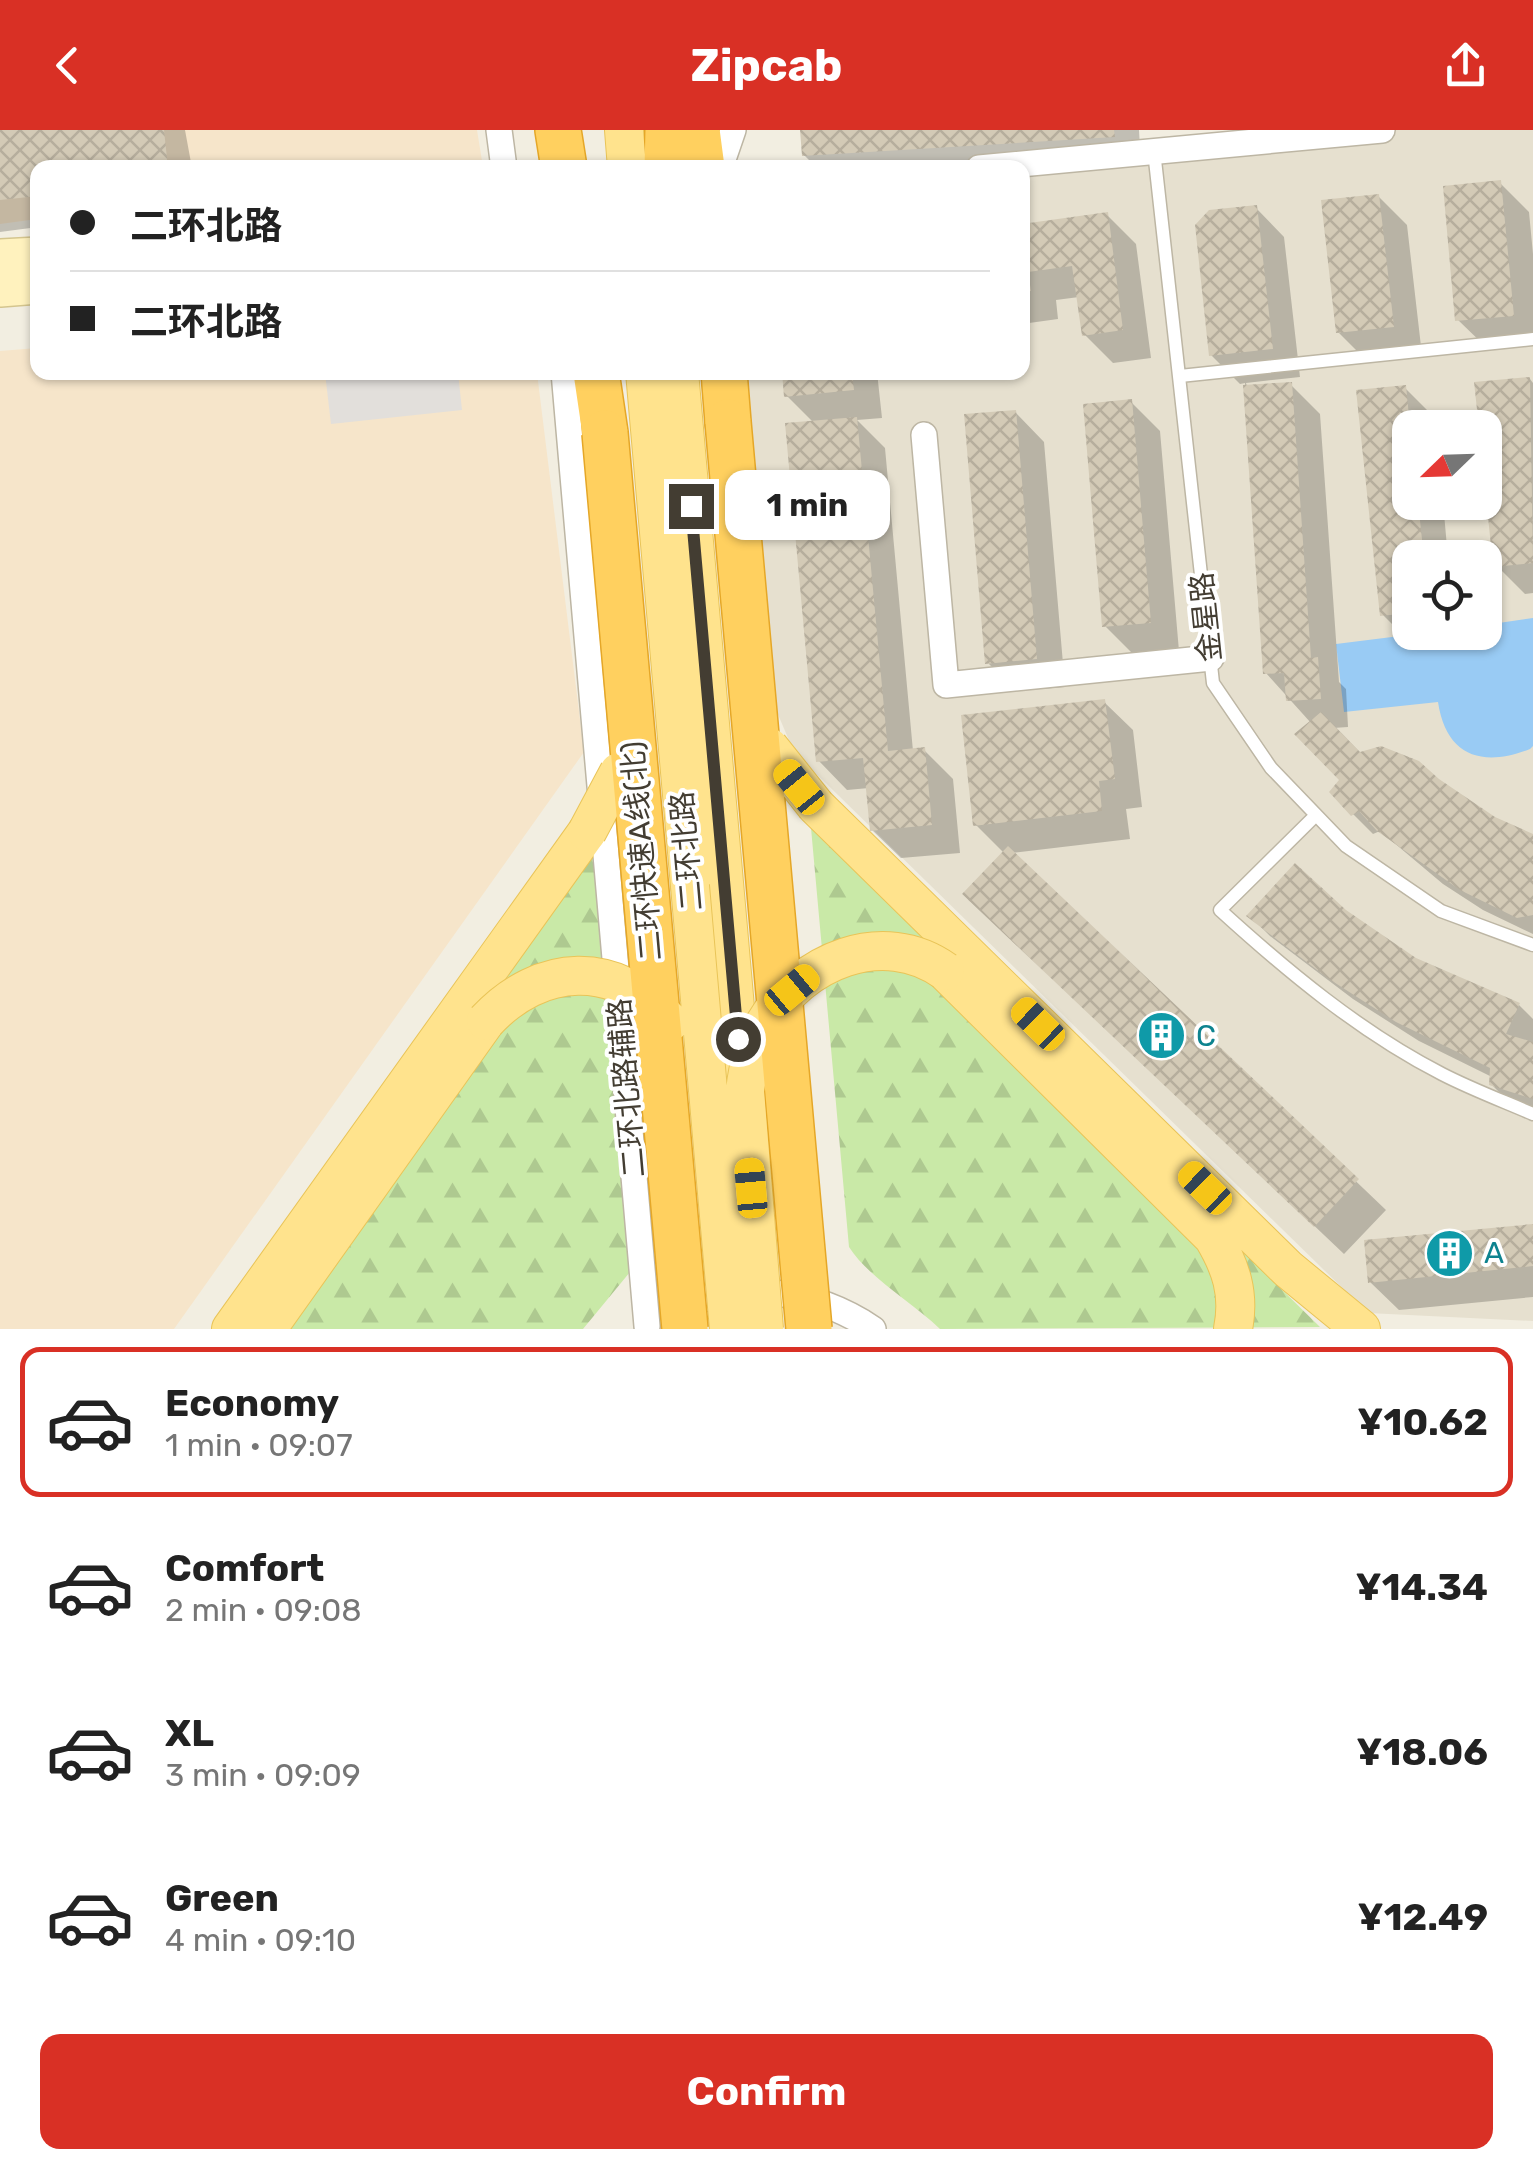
<!DOCTYPE html>
<meta charset="utf-8">
<style>
:root{--surface:#fff;--page:#f2f2f2;--text:#222;--muted:#767676;--line:#e0e0e0;--accent:#d93025}
body{margin:0;font-family:Rubik,"Noto Sans SC",sans-serif;background:var(--page);color:var(--text);height:100vh;display:flex;flex-direction:column;font-size:38px;white-space:nowrap}
*{box-sizing:border-box;margin:0}
p{font-size:32px;color:var(--muted)}
.icon{flex:none;width:55px;height:55px;fill:none;stroke:currentColor;stroke-width:2;stroke-linecap:round;stroke-linejoin:round}
.map{position:relative;height:1199px;overflow:hidden}
.drawer{display:flex;flex-direction:column;background:var(--surface);flex:1}
.drawer>*{flex:none}
.banner{position:absolute;left:30px;top:30px;width:1000px;height:220px;border-radius:20px;box-shadow:0 2px 8px #0004;display:grid;align-content:center;height:220px;padding:0 40px;background:var(--surface)}
.needle{width:65px;rotate:247deg}
.controls{position:absolute;left:1392px;top:280px;display:grid;gap:20px}
.controls a{display:grid;place-items:center;width:110px;height:110px;border-radius:20px;background:var(--surface);box-shadow:0 2px 8px #0004;font-size:50px}
.end{position:absolute;width:45px;height:45px;margin:-22px;border:12px solid #433d32;background:#fff;box-shadow:0 0 0 5px #fff}
.from{border-radius:50%}
.bubble{position:absolute;height:70px;border-radius:20px;background:var(--surface);box-shadow:0 2px 8px #0004;font-size:32px;font-weight:700;line-height:70px;text-align:center}
.car{position:absolute;width:30px;height:60px;margin:-30px -15px;border-radius:12px;box-shadow:0 0 8px 2px #0007;background:linear-gradient(#f5c518 24%,#345 0 40%,#f5c518 0 76%,#345 0 86%,#f5c518 0)}
.banner b{display:flex;align-items:center;gap:35px;height:95px;font-size:38px}
.banner b+b{border-top:2px solid var(--line)}
.banner i{width:25px;height:25px;background:var(--text)}
ul{padding:18px 0 0;list-style:none}
li{display:flex;align-items:center;gap:30px;height:150px;margin:0 20px 15px;padding:0 20px;border:5px solid transparent;border-radius:20px}
li div{flex:1}
li b{display:block;font-size:38px}
li em{font-style:normal;font-weight:700}
li.active{border-color:var(--accent)}
li>.icon{width:90px;height:90px;stroke-width:1.5}
.cta{display:flex;gap:20px;margin-top:auto;padding:20px 40px}
.cta a{flex:1;height:115px;border-radius:20px;background:var(--accent);color:#fff;font-size:40px;font-weight:700;line-height:115px;text-align:center}
header{display:flex;justify-content:space-between;align-items:center;height:130px;padding:0 40px;background:var(--accent);color:#fff;font-size:45px;font-weight:700}
.map>svg:first-child{display:block}
</style>
<header><svg class="icon" aria-label="back" viewBox="0 0 24 24"><path d="M15 5l-7 7 7 7"/></svg>Zipcab<svg class="icon" aria-label="share" viewBox="0 0 24 24"><path d="M12 15V3M7 8l5-5 5 5M5 13v7h14v-7"/></svg></header>
<div class="map">
<svg width="1533" height="1199" viewBox="0 0 1533 1199">
<defs>
<pattern id="forest-firs" width="22" height="20" patternUnits="userSpaceOnUse" patternTransform="scale(2.5)"><rect width="22" height="20" fill="#c9e9a7"/><path d="M5 1l3.5 6h-7zM16 11l3.5 6h-7z" fill="#aec990"/></pattern>
<pattern id="building-cross-hatch" width="8" height="8" patternUnits="userSpaceOnUse" patternTransform="scale(2.5)"><rect width="8" height="8" fill="#d3cab6"/><path d="M0 0l8 8M0 8l8-8" fill="none" stroke="#b6ae9d"/></pattern>
</defs>
<rect width="100%" height="100%" fill="#f2eee1"/>
<!-- residential -->
<path fill="#e6e0cf" fill-rule="evenodd" d="M 1382,0 L 1533,0 L 1533,1191 L 1368,1183 L 794,622 L 768,561 L 743,243 L 1022,242 L 1022,38 ZM 1410,298 L 1485,298 L 1485,372 L 1410,372 ZM 1410,428 L 1485,428 L 1485,502 L 1410,502 Z"/>
<!-- commercial -->
<path fill="#f6e5ca" d="M 0,0 L 477,0 L 483,37 L 38,38 L 37,89 L 0,94 Z
M 37,218 L 38,242 L 537,243 L 584,622 L 174,1199 L 0,1199 L 0,221 Z"/>
<!-- forest -->
<path fill="url(#forest-firs)" d="M 811,698 L 1320,1197 L 940,1199 C 911,1171 869,1148 849,1117 Z
M 595,723 L 630,1142 L 583,1199 L 270,1199 L 496,887 L 505,840 Z"/>
<!-- parking -->
<path fill="#e2dfdb" d="M 325,243 L 458,243 L 462,280 L 331,294 Z"/>
<!-- water -->
<path fill="#99cbf4" d="M 1533,488 L 1533,616 L 1530,619 C 1482,638 1446,626 1438,572 L 1344,582 L 1336,514 L 1424,503 L 1485,502 L 1485,495 Z"/>
<!-- shadow -->
<path fill="#0003" d="M 0,0 L 185,0 L 192,38 L 38,38 L 38,97 L 0,102 Z
M 803,0 L 1139,0 L 1140,18 L 1134,26 L 950,38 L 817,38 L 804,25 Z
M 1500,53 L 1529,82 L 1533,124 L 1533,214 L 1487,218 L 1458,190 Z
M 1378,66 L 1407,95 L 1422,225 L 1367,231 L 1338,202 Z
M 1256,78 L 1284,107 L 1300,247 L 1246,253 L 1247,257 L 1291,255 L 1320,284 L 1339,552 L 1346,559 L 1348,597 L 1333,598 L 1359,625 L 1438,651 L 1494,690 L 1533,707 L 1533,804 L 1483,780 L 1443,754 L 1380,701 L 1373,704 L 1353,684 L 1343,650 L 1311,593 L 1266,543 L 1245,253 L 1240,254 L 1211,225 Z
M 1107,85 L 1136,114 L 1151,228 L 1113,233 L 1084,204 L 1079,167 L 1056,170 L 1058,189 L 1022,194 L 1022,96 Z
M 785,242 L 877,242 L 882,288 L 857,290 L 885,318 L 913,621 L 924,620 L 953,649 L 960,723 L 901,728 L 872,700 L 869,658 L 847,660 L 819,631 L 814,293 L 787,266 Z
M 1530,249 L 1533,253 L 1533,463 L 1525,464 L 1496,435 L 1485,332 Z
M 1405,258 L 1433,286 L 1435,298 L 1410,298 L 1410,372 L 1443,372 L 1448,428 L 1410,428 L 1410,502 L 1457,502 L 1457,508 L 1411,513 L 1382,484 Z
M 1131,272 L 1160,301 L 1179,521 L 1134,525 L 1105,496 Z
M 1016,283 L 1044,312 L 1065,557 L 1016,561 L 987,532 Z
M 1104,572 L 1133,600 L 1142,677 L 1126,679 L 1130,709 L 1012,723 L 1386,1080 L 1344,1124 L 994,792 L 1004,723 L 976,695 Z
M 1345,782 L 1415,830 L 1519,875 L 1533,889 L 1533,981 L 1512,975 L 1491,954 L 1492,947 L 1419,911 L 1353,869 L 1270,806 L 1250,786 Z
M 1533,1096 L 1533,1167 L 1399,1180 L 1370,1152 Z"/>
<!-- building -->
<path fill="url(#building-cross-hatch)" d="M 0,0 L 164,0 L 168,38 L 38,38 L 38,66 L 0,70 Z
M 800,0 L 1114,0 L 1115,7 L 802,26 Z
M 1501,50 L 1514,186 L 1455,191 L 1443,56 Z
M 1379,64 L 1394,197 L 1336,203 L 1321,70 Z
M 1257,75 L 1273,219 L 1209,226 L 1195,95 L 1209,80 Z
M 1108,82 L 1123,200 L 1082,206 L 1072,136 L 1028,142 L 1031,161 L 1022,162 L 1022,94 Z
M 782,242 L 852,242 L 854,260 L 784,267 Z
M 1530,247 L 1533,433 L 1493,437 L 1485,356 L 1485,298 L 1479,298 L 1474,252 Z
M 1292,252 L 1311,528 L 1318,527 L 1321,569 L 1286,571 L 1284,543 L 1263,544 L 1243,255 Z
M 1406,255 L 1410,297 L 1410,372 L 1418,372 L 1424,428 L 1410,428 L 1410,483 L 1380,486 L 1356,260 Z
M 1132,269 L 1151,493 L 1102,497 L 1083,274 Z
M 1016,280 L 1037,529 L 985,534 L 964,284 Z
M 857,287 L 888,621 L 925,617 L 932,695 L 870,701 L 863,628 L 816,632 L 785,293 Z
M 1105,569 L 1115,649 L 1099,651 L 1102,681 L 973,696 L 961,585 Z
M 1321,582 L 1360,622 L 1381,616 L 1419,631 L 1439,649 L 1495,687 L 1533,704 L 1533,785 L 1517,788 L 1460,760 L 1377,701 L 1359,681 L 1351,686 L 1329,662 L 1339,650 L 1294,604 Z
M 1008,716 L 1359,1049 L 1314,1097 L 962,764 Z
M 1295,733 L 1346,780 L 1416,828 L 1520,873 L 1506,904 L 1533,912 L 1533,969 L 1489,955 L 1490,938 L 1396,892 L 1329,849 L 1246,786 Z
M 1533,1094 L 1533,1136 L 1368,1153 L 1364,1110 Z"/>
<g fill="none" stroke-linecap="round" stroke-linejoin="round">
<defs>
<path id="lane" d="M 1154,21 L 1213,553 L 1271,638 L 1346,716 L 1441,781 L 1533,815
M 1180,246 L 1533,209
M 1316,685 L 1220,780 C 1287,841 1360,902 1442,944 C 1471,959 1503,971 1533,984"/>
<path id="street" d="M 499,0 L 504,38
M 720,38 L 733,0
M 979,38 L 1382,0
M 564,242 L 647,1196
M 924,305 L 946,555 L 1211,528
M 673,1181 C 737,1148 815,1160 873,1199"/>
<path id="secondary" d="M 0,127 L 38,125
M 0,159 L 38,156"/>
<path id="primary" d="M 624,0 L 627,38
M 645,242 L 690,756
M 679,242 L 742,957
M 816,676 L 1288,1139 L 1361,1199
M 945,841 L 1213,1107 C 1231,1137 1240,1164 1233,1199
M 231,1199 L 587,702
M 267,1199 L 486,891"/>
<path id="highway" d="M 558,0 L 564,38
M 697,0 L 702,38
M 667,38 L 668,0
M 596,242 L 605,303
M 724,242 L 728,292"/>
</defs>
<!-- lane casing -->
<use href="#lane" stroke="#bdb6a4" stroke-width="15"/>
<!-- street casing -->
<use href="#street" stroke="#bdb6a4" stroke-width="28"/>
<!-- secondary casing -->
<use href="#secondary" stroke="#d4c58e" stroke-width="38"/>
<!-- primary casing -->
<use href="#primary" stroke="#e9c458" stroke-width="40"/>
<!-- highway casing -->
<use href="#highway" stroke="#e5a728" stroke-width="48"/>
<!-- lane -->
<use href="#lane" stroke="#fff" stroke-width="12"/>
<!-- street -->
<use href="#street" stroke="#fff" stroke-width="25"/>
<!-- secondary -->
<use href="#secondary" stroke="#fff2be" stroke-width="35"/>
<!-- primary -->
<use href="#primary" stroke="#ffe38d" stroke-width="38"/>
<!-- highway -->
<use href="#highway" stroke="#ffd05f" stroke-width="45"/>
<defs>
<path id="primary-bridge" d="M 769,617 L 816,676
M 587,702 L 619,642
M 690,756 L 729,1199
M 486,891 C 540,833 616,828 670,892
M 764,1199 L 745,961 C 748,937 753,914 765,893 C 801,831 883,797 945,841"/>
<path id="highway-bridge" d="M 728,292 L 809,1199
M 605,303 L 685,1199"/>
</defs>
<!-- primary-bridge casing -->
<use href="#primary-bridge" stroke="#e9c458" stroke-width="40" stroke-linecap="butt"/>
<!-- highway-bridge casing -->
<use href="#highway-bridge" stroke="#e5a728" stroke-width="48" stroke-linecap="butt"/>
<!-- primary-bridge -->
<use href="#primary-bridge" stroke="#ffe38d" stroke-width="38"/>
<!-- highway-bridge -->
<use href="#highway-bridge" stroke="#ffd05f" stroke-width="45"/>
</g>
<g fill="none" stroke-linecap="round" stroke-linejoin="round">
<!-- route -->
<path stroke="#433d32" stroke-width="12" d="M 691,376 L 738,909"/>
</g>
<!-- icons -->
<defs>
<symbol id="building-disc" viewBox="-11 -11 22 22"><circle r="9.5" fill="#0f9aa8" stroke="#fff"/><path d="M-4-6H4V6H1V3H-1V6H-4ZM-2.5-4.3h1.7v1.8h-1.7ZM.8-4.3h1.7v1.8H.8ZM-2.5-1h1.7V.8h-1.7ZM.8-1h1.7V.8H.8Z" fill="#fff"/></symbol>
</defs>
<g fill-rule="evenodd">
<use href="#building-disc" x="1134" y="878" width="55" height="55"/>
<use href="#building-disc" x="1422" y="1096" width="55" height="55"/>
</g>
<g text-anchor="middle" dominant-baseline="central" stroke-width="8" stroke-linejoin="round" paint-order="stroke">
<!-- street labels -->
<g font-size="30" fill="#433d32" stroke="#fff">
<text transform="translate(1206 487) rotate(-96)">金星路</text>
<text transform="translate(642 721) rotate(-95)">二环快速A线(北)</text>
<text transform="translate(687 721) rotate(-95)">二环北路</text>
<text transform="translate(627 958) rotate(-95)">二环北路辅路</text>
</g>
<!-- culture labels -->
<g font-size="30" fill="#0d838f" stroke="#fff" text-anchor="start">
<text x="1196" y="906">C</text>
<text x="1484" y="1123">A</text>
</g>
</g>
</svg>
<div class="controls">
<a><svg class="needle" viewBox="-14 -14 28 28"><path d="M0-13l5 13h-10z" fill="#e53935"/><path d="M0 13l5-13h-10z" fill="#767676"/></svg></a>
<a><svg class="icon" aria-label="locate" viewBox="0 0 24 24"><circle cx="12" cy="12" r="6"/><path d="M12 2v4M12 18v4M2 12h4M18 12h4"/></svg></a>
</div>
<i class="end from" style="left:738px;top:909px"></i>
<i class="end" style="left:691px;top:376px"></i>
<div class="bubble" style="left:725px;top:340px;width:165px">1 min</div>
<i class="car" style="left:799px;top:657px;rotate:321deg"></i>
<i class="car" style="left:792px;top:860px;rotate:50deg"></i>
<i class="car" style="left:1038px;top:894px;rotate:314deg"></i>
<i class="car" style="left:751px;top:1058px;rotate:355deg"></i>
<i class="car" style="left:1205px;top:1058px;rotate:314deg"></i>
<div class="banner">
<b><i class="from"></i>二环北路</b>
<b><i></i>二环北路</b>
</div>
</div>
<section class="drawer">
<ul>
<li class="active"><svg class="icon" aria-label="car" viewBox="0 0 24 24"><path d="M5 17H2v-5l4-1 3-4h7l3 4 3 1v5h-3M9 17h6M6 11h13"/><circle cx="7" cy="17" r="2"/><circle cx="17" cy="17" r="2"/></svg><div><b>Economy</b><p>1 min · 09:07</p></div><em>¥10.62</em></li>
<li><svg class="icon" aria-label="car" viewBox="0 0 24 24"><path d="M5 17H2v-5l4-1 3-4h7l3 4 3 1v5h-3M9 17h6M6 11h13"/><circle cx="7" cy="17" r="2"/><circle cx="17" cy="17" r="2"/></svg><div><b>Comfort</b><p>2 min · 09:08</p></div><em>¥14.34</em></li>
<li><svg class="icon" aria-label="car" viewBox="0 0 24 24"><path d="M5 17H2v-5l4-1 3-4h7l3 4 3 1v5h-3M9 17h6M6 11h13"/><circle cx="7" cy="17" r="2"/><circle cx="17" cy="17" r="2"/></svg><div><b>XL</b><p>3 min · 09:09</p></div><em>¥18.06</em></li>
<li><svg class="icon" aria-label="car" viewBox="0 0 24 24"><path d="M5 17H2v-5l4-1 3-4h7l3 4 3 1v5h-3M9 17h6M6 11h13"/><circle cx="7" cy="17" r="2"/><circle cx="17" cy="17" r="2"/></svg><div><b>Green</b><p>4 min · 09:10</p></div><em>¥12.49</em></li>
</ul>
<div class="cta"><a>Confirm</a></div>
</section>
